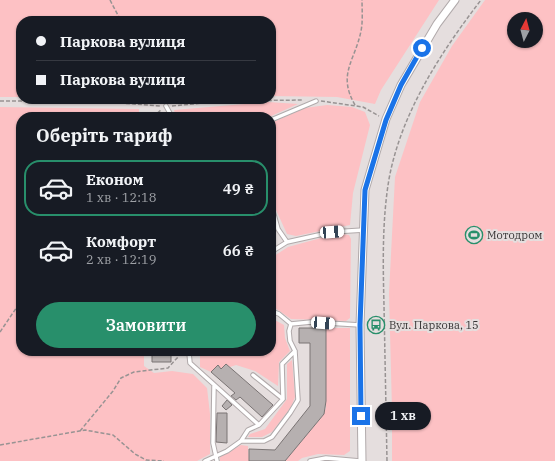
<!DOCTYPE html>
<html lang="uk">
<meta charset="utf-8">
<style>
:root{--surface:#171b24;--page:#20242c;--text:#f1f3f6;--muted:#9ea1a6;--line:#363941;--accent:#288f6b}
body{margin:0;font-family:"IBM Plex Serif",serif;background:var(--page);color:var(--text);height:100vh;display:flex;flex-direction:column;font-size:15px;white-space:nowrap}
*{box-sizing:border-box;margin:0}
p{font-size:13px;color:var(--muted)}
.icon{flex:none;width:22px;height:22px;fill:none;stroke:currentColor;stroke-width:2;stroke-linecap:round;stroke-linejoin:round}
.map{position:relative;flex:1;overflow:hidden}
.details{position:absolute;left:16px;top:112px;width:260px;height:244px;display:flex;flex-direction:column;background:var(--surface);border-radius:16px;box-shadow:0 1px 3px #0004}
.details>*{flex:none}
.top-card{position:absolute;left:16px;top:16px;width:260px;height:88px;border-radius:16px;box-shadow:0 1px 3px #0004;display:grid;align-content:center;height:88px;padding:0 20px;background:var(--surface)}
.needle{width:26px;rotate:6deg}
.fabs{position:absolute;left:507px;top:12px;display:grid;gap:8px}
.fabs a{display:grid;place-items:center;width:36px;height:36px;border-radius:50%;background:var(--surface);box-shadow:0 1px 3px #0004;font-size:20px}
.end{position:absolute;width:18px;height:18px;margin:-9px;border:5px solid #1a73e8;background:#fff;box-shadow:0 0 0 2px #fff}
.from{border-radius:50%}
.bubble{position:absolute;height:28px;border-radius:14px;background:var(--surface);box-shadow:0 1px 3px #0004;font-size:13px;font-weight:600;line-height:28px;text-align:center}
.car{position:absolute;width:12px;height:24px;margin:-12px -6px;border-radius:5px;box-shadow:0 0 3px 1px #0007;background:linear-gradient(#fff 24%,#345 0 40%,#fff 0 76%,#345 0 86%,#fff 0)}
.top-card b{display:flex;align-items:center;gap:14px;height:38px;font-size:15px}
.top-card b+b{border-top:1px solid var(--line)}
.top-card i{width:10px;height:10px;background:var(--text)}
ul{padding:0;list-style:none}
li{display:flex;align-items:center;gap:12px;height:56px;margin:0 8px 6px;padding:0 12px;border:2px solid transparent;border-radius:16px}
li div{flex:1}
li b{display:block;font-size:15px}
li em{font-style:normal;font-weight:600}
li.current{border-color:var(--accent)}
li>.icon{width:36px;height:36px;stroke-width:1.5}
h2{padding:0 20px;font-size:18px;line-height:48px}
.primary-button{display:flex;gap:8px;margin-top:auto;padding:8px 20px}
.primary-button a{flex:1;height:46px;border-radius:24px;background:var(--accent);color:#fff;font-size:16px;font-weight:600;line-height:46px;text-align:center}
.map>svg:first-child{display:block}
</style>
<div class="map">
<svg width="555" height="461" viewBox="0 0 555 461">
<rect width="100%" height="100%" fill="#e5dede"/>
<!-- green -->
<path fill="#fdc1c4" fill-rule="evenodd" d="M 0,0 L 439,0 L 381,90 L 375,104 L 337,97 L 271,96 L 271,21 L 21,21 L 21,97 L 0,97 Z
M 485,0 L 555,0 L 555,461 L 392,461 L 392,410 L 389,293 L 395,177 L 420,102 L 452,46 ZM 514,19 L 536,19 L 536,41 L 514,41 Z
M 268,102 L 298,104 L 269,117 L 176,117 L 174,110 Z
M 327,105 L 352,107 L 365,112 L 370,125 L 353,193 L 350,225 L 296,236 L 287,234 L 271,199 L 271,123 L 305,108 Z
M 0,107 L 139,109 L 139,117 L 21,117 L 21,351 L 144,351 L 144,366 L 154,373 L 172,371 L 193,374 L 207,388 L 210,414 L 210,454 L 197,461 L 0,461 Z
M 342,234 L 349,235 L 351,239 L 350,318 L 346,321 L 291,319 L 275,308 L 271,308 L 271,258 L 288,247 L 332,235 Z
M 271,318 L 284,325 L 285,338 L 290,351 L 279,362 L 278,386 L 255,371 L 236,365 L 230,367 L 226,364 L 221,369 L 218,365 L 211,372 L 200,367 L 200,351 L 271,351 Z
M 326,328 L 350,328 L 350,451 L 344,455 L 318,454 L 302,458 L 298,461 L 285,461 L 321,418 L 326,408 Z
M 292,360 L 295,397 L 291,407 L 272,432 L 262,437 L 248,437 L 250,434 L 265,429 L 287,399 L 287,364 Z
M 241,445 L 248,446 L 249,461 L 220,461 L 220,457 Z"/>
<!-- building -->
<path fill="#b6b0b0" stroke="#7a7474" d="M 299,328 L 326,328 L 326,401 L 324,414 L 285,461 L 249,461 L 249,449 L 275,450 L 310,406 L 310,343 L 299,343 Z
M 152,351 L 171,351 L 171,362 L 152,362 Z
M 226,364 L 273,405 L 262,417 L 240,397 L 236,400 L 231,396 L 235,393 L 211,372 L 218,365 L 221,369 Z
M 227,400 L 232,405 L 226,410 L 222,406 Z
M 217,413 L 227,413 L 227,443 L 216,442 Z"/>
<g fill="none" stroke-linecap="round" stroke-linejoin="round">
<defs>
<path id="lane" d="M 166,106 L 172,117
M 271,120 L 316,101
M 271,204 L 278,229 L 287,242
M 271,252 L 287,242 L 332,232 L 364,230
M 271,311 L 279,314 L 291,324
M 181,353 L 189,352
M 189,353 L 190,363 L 259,425
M 253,375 L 283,399
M 214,386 L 213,443 L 217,461
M 241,441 L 248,430 L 259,425 L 283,399 L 282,364 L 295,351
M 205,461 L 227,451 L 241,441 L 264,441 L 272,437 L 290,413 L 298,400 L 295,351 L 290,341 L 289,331 L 291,324 L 311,322 L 360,325
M 310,461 L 326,458 L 360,461"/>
<path id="street" d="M 362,461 L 360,325 L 365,190 L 386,119 L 401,85 L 437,24 L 455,0"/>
</defs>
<!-- lane casing -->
<use href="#lane" stroke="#b1aaab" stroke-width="5.5"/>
<!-- street casing -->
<use href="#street" stroke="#b1aaab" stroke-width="9"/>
<!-- path -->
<path stroke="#989393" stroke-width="1.5" stroke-dasharray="4 2" stroke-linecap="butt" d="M 110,0 L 121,21
M 0,101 L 95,101 L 160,106
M 321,101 L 363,107 L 379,116
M 355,105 C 337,74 355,61 361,31 C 363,21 362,10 362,0
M 172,106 L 225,101 L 302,100
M 153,117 L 162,109
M 0,332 L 21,301
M 80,431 L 113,391 L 121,378 L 134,372 L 168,368 L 178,357
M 0,445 L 85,430 L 113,435 L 135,454 L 146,460 L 164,461
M 387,461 C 386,409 385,358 384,306 C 383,264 382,221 389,179 C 401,113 441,52 481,0"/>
<!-- lane -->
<use href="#lane" stroke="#fff" stroke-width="3.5"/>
<!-- street -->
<use href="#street" stroke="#fff" stroke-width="7"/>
</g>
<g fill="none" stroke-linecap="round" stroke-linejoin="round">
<!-- route -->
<path stroke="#1a73e8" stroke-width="5" d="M 361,416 L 360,325 L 365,190 L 386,120 L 401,85 L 422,48"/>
</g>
<!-- icons -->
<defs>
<symbol id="stadium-ring" viewBox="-11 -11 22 22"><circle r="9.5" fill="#e5dede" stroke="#288f6b" stroke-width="1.5"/><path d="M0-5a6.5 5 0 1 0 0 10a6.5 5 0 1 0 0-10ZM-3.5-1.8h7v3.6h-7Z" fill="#288f6b"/></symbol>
<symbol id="bus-ring" viewBox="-11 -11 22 22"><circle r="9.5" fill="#e5dede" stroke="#288f6b" stroke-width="1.5"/><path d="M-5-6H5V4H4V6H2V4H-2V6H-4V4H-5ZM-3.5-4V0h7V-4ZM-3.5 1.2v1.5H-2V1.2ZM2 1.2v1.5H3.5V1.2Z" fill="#288f6b"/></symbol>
</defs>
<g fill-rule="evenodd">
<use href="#stadium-ring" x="464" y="225" width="20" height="20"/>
<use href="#bus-ring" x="366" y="315" width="20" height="20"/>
</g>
<g text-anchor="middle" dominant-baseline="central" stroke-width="4" stroke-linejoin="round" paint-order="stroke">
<!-- poi labels -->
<g font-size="11" fill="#373535" stroke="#e5dede" text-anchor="start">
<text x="487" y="235">Мотодром</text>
<text x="389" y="325">Вул. Паркова, 15</text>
</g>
</g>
</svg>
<div class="fabs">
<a><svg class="needle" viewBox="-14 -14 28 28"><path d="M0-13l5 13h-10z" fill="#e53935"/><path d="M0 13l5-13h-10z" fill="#9ea1a6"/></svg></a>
</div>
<i class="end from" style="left:422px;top:48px"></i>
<i class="end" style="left:361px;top:416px"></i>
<div class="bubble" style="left:375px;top:402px;width:56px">1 хв</div>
<i class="car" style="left:332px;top:232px;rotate:86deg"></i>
<i class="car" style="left:323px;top:323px;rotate:94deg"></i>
<div class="top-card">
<b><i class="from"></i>Паркова вулиця</b>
<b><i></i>Паркова вулиця</b>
</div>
<section class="details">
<h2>Оберіть тариф</h2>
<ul>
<li class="current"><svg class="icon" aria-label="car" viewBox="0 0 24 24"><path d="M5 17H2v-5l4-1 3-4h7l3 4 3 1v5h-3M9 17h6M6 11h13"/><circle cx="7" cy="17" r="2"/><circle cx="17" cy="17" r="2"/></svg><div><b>Економ</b><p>1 хв · 12:18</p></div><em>49 ₴</em></li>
<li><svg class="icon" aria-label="car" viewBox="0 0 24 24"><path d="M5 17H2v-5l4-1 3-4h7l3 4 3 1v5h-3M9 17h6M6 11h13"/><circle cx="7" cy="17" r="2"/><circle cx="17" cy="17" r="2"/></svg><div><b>Комфорт</b><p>2 хв · 12:19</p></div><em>66 ₴</em></li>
</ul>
<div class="primary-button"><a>Замовити</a></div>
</section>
</div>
